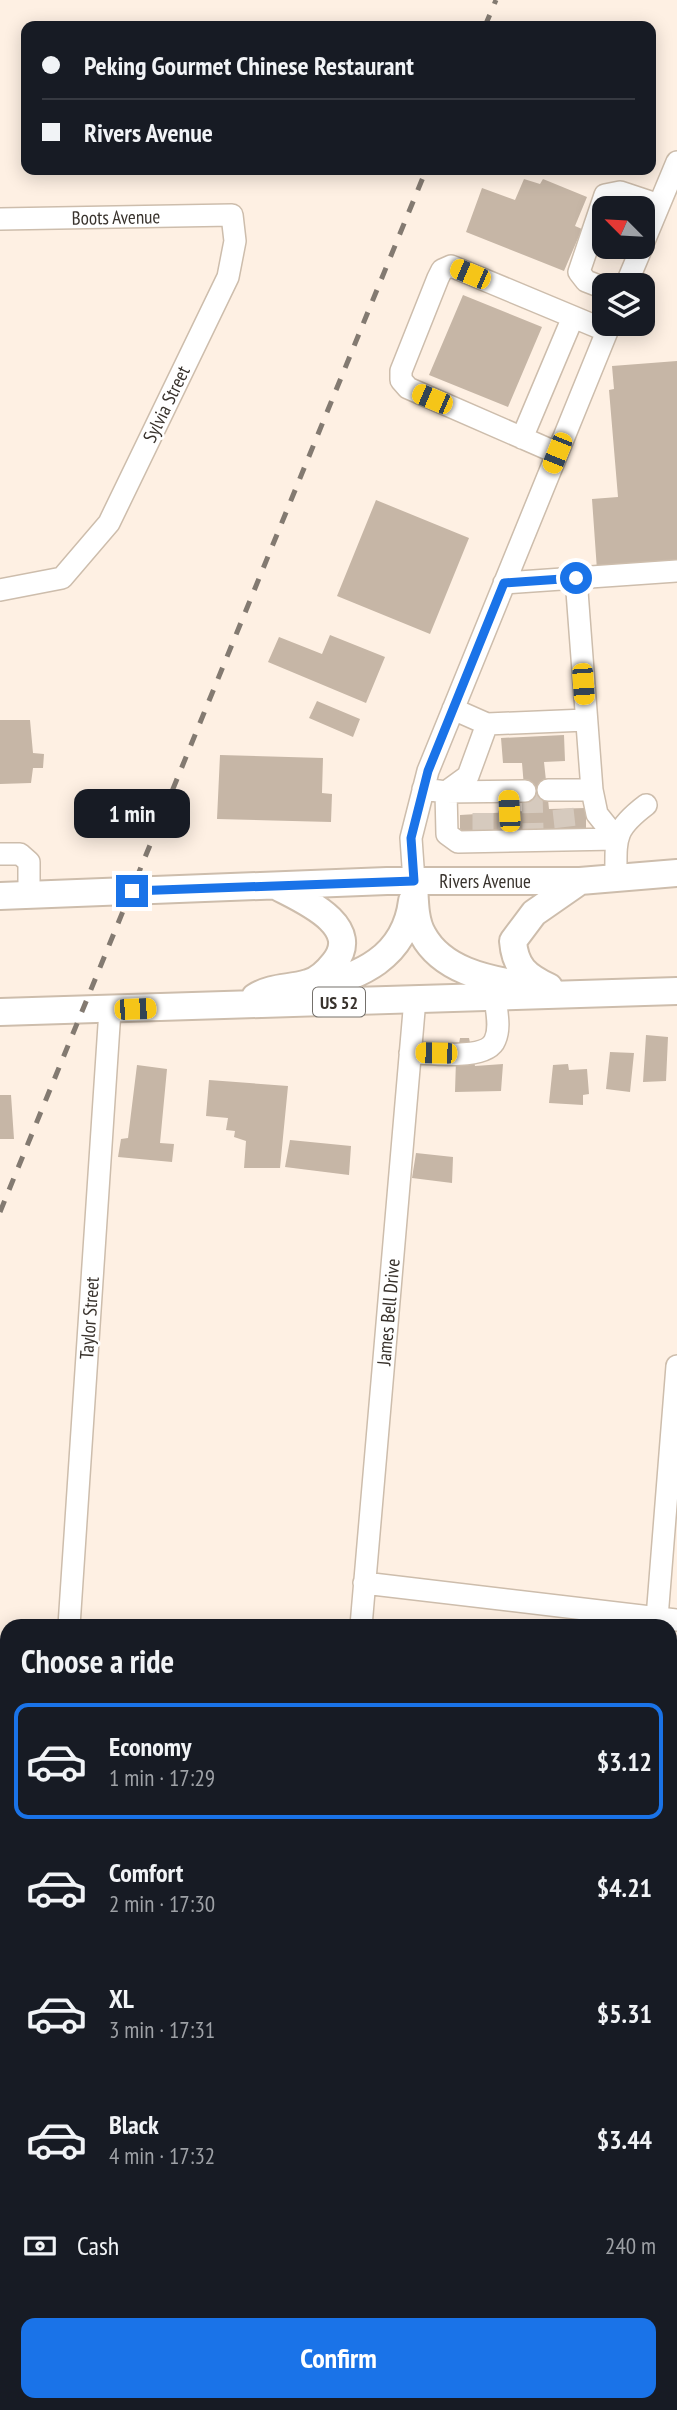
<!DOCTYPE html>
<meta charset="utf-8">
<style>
:root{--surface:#171b24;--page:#242831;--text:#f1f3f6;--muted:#9ea1a6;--line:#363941;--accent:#1a73e8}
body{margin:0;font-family:"PT Sans Narrow",sans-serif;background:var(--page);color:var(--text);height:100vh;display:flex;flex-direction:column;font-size:26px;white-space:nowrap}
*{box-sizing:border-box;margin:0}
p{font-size:23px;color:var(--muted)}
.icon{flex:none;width:38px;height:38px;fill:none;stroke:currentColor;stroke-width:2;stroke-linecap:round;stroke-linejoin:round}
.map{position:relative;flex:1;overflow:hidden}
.details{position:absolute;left:0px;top:1619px;width:677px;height:793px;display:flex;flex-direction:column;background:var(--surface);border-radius:21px 21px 0 0;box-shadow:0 4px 18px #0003}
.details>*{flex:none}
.banner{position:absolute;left:21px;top:21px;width:635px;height:154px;border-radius:14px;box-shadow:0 4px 18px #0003;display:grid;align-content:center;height:154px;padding:0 21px;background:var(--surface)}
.needle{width:46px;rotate:294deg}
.tools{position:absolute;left:592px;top:196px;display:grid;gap:14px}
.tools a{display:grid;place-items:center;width:63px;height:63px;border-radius:14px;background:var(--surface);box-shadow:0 4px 18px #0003;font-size:35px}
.end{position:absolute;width:32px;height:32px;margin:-16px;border:9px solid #1a73e8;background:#fff;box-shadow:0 0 0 4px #fff}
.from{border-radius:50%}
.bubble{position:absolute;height:49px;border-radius:14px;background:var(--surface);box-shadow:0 4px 18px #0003;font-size:23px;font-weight:700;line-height:49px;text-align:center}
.car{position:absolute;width:21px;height:42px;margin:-21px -10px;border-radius:9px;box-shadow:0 0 5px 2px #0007;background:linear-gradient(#f5c518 24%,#345 0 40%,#f5c518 0 76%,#345 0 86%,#f5c518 0)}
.banner b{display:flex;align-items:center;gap:24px;height:66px;font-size:26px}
.banner b+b{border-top:2px solid var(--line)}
.banner i{width:18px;height:18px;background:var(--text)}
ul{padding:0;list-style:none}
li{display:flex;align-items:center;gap:21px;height:116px;margin:0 14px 10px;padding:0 7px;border:4px solid transparent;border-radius:14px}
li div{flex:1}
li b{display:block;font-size:26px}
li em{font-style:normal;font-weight:700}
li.current{border-color:var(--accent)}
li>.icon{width:63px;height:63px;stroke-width:1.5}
h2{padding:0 21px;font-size:32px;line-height:84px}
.pay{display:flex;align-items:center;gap:18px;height:77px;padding:0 21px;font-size:26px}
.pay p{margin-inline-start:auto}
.primary-button{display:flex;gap:14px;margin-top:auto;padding:14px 21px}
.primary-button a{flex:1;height:80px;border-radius:14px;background:var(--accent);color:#fff;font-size:28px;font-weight:700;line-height:80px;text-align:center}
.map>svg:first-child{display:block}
</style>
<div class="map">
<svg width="677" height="2410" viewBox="0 0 677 2410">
<rect width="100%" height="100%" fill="#fef0e3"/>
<!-- building -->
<path fill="#c6b6a6" d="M 524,179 L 540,184 L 543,179 L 587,197 L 575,226 L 582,229 L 564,271 L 466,232 L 482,188 L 515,200 Z
M 463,295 L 542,327 L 508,407 L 429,375 Z
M 677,361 L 677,563 L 597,570 L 592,499 L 618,497 L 609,390 L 614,389 L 612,366 Z
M 376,500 L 469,538 L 430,634 L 337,596 Z
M 330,635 L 385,657 L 366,703 L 268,662 L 279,637 L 322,654 Z
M 317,701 L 360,719 L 353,737 L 309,718 Z
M 0,720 L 30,720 L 33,753 L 44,754 L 43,768 L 33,768 L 31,783 L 0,784 Z
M 564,735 L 565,761 L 544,762 L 549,809 L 586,808 L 586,828 L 460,834 L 460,815 L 526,811 L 522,763 L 503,763 L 501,738 Z
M 220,755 L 323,758 L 322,793 L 332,794 L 331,822 L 217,819 Z
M 646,1035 L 668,1037 L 666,1081 L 643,1082 Z
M 460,1038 L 469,1038 L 475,1066 L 503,1064 L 501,1091 L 455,1092 L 456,1060 Z
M 610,1052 L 634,1053 L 630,1092 L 606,1089 Z
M 568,1064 L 569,1070 L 587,1069 L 589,1094 L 583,1095 L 583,1105 L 549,1103 L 553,1065 Z
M 137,1065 L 167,1069 L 160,1143 L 174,1144 L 172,1162 L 118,1157 L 121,1139 L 128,1138 Z
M 209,1080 L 288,1086 L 280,1168 L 244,1168 L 246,1141 L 234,1137 L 235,1131 L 226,1130 L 228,1118 L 206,1116 Z
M 0,1095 L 11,1095 L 14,1139 L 0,1139 Z
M 290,1140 L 351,1146 L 349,1175 L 285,1167 Z
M 416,1153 L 453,1157 L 452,1183 L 412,1178 Z
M 670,1897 L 677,1909 L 677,1917 L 670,1921 Z
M 670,2156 L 677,2157 L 677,2206 L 670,2205 Z
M 670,2310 L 677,2310 L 677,2344 L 670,2343 Z
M 670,2366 L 677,2367 L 677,2406 L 670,2405 Z"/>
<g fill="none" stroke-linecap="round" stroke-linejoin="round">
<!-- minor-tunnel -->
<path stroke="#d6cabe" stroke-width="21" stroke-dasharray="21 10" stroke-linecap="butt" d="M 532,792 L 533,829
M 563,809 L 565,827
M 509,811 L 509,830
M 483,832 L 483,813"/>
<defs>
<path id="minor" d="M 0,219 L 232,215 L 235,241 L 228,277 L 109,523 L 62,578 L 0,590
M 642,246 L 677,162
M 626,285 L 642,247
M 604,288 L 586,281 L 579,272 L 605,195 L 620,192 L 659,205
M 522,438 L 573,317
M 557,453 L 408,388 L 401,380 L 401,371 L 438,278 L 442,270 L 451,266 L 607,331
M 576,578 L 592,790 L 597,814 L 617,839
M 504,583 L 677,571
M 487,724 L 586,720
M 423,789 L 446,792 L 447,834 L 458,842 L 617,839
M 548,790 L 592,790
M 446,792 L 468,776 L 487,724 L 453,709
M 446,792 L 525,791
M 0,854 L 20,854 L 29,862 L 29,895
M 616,878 C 616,838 613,830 646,805
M 414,881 L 411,838 L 428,771 L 610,324
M 410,1053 C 430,1053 487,1061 495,1040 C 501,1027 496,1010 495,996
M 364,1583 L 677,1620
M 657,1618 L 677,1366
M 69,1626 L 110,1010
M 361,1626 L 415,999
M 0,2218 L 7,2217
M 670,2297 L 677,2297
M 307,2410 L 307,2404
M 604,2410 L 605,2404"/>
<path id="major" d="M 414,881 C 415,898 414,920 423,935 C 442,970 486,979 522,985
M 0,896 L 387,881 L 580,881 L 677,873
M 549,987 C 526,976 515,967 513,941 L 534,913 L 580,881
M 310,990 C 360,976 405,958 412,901
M 255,997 C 273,986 289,989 308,983 C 319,980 327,972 334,963 C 364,926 303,900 278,887
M 0,1012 L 677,991"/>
<path id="highway" d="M 0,2370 L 7,2375
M 50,2404 L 59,2410"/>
</defs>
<!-- minor casing -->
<use href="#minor" stroke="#cdbdac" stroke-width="24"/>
<!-- major casing -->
<use href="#major" stroke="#cdbdac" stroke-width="30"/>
<!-- highway casing -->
<use href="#highway" stroke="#cdbdac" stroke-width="33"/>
<!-- minor -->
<use href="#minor" stroke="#fff" stroke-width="21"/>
<!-- major -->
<use href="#major" stroke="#fff" stroke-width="26"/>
<!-- highway -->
<use href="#highway" stroke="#fff" stroke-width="30"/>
<!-- rail -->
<path stroke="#837a71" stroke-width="5" stroke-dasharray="12 12" stroke-linecap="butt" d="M 485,26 L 496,0
M 0,1212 L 426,170"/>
</g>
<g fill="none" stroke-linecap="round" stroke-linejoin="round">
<!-- route -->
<path stroke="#1a73e8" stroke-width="9" d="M 132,891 L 414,881 L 411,838 L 428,771 L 504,583 L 576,578"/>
</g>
<g text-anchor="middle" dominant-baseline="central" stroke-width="5" stroke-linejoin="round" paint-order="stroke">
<!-- shield labels -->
<rect fill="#fff" stroke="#74706b" stroke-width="2" x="313" y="987.5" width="52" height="29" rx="5"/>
<g font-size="18" font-weight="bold" fill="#38322c">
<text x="339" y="1002">US 52</text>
</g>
<!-- street labels -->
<g font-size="19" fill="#38322c" stroke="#fff">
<text transform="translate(116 217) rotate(-1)">Boots Avenue</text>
<text transform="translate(166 404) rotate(-64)">Sylvia Street</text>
<text x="485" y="881">Rivers Avenue</text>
<text transform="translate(388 1312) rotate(-85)">James Bell Drive</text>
<text transform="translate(89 1318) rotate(-86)">Taylor Street</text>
</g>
</g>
</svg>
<div class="tools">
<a><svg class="needle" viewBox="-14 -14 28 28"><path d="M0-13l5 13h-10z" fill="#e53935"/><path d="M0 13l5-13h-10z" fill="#9ea1a6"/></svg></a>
<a><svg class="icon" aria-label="layers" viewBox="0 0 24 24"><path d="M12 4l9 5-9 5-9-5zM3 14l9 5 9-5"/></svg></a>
</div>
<i class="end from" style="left:576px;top:578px"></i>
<i class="end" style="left:132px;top:891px"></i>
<div class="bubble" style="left:74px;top:789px;width:116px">1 min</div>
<i class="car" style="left:470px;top:274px;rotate:293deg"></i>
<i class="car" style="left:432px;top:399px;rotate:293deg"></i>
<i class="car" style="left:557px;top:453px;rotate:202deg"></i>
<i class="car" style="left:583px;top:684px;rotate:176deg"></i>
<i class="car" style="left:509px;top:811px;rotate:357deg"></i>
<i class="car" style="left:135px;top:1009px;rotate:88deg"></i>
<i class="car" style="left:436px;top:1053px;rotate:271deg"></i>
<div class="banner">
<b><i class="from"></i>Peking Gourmet Chinese Restaurant</b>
<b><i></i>Rivers Avenue</b>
</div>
<section class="details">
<h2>Choose a ride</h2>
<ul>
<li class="current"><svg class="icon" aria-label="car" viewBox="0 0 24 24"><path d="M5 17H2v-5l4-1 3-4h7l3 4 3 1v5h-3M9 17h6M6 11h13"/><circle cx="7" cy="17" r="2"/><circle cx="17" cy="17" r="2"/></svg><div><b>Economy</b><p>1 min · 17:29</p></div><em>$3.12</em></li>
<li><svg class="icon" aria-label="car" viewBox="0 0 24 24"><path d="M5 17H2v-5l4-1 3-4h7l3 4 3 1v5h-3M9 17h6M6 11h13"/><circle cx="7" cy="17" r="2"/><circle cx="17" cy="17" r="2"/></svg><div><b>Comfort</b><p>2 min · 17:30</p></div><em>$4.21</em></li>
<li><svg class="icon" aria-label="car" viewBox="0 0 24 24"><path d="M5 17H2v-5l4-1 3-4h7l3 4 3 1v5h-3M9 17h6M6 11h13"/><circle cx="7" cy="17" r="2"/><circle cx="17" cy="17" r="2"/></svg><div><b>XL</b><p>3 min · 17:31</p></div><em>$5.31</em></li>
<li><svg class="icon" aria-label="car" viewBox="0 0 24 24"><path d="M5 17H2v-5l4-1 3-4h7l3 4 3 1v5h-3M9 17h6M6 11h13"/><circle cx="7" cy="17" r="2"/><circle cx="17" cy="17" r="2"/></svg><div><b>Black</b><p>4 min · 17:32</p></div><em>$3.44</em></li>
</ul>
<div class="pay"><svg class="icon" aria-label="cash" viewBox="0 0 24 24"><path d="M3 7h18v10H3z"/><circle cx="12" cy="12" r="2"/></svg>Cash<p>240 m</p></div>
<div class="primary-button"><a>Confirm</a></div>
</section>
</div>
